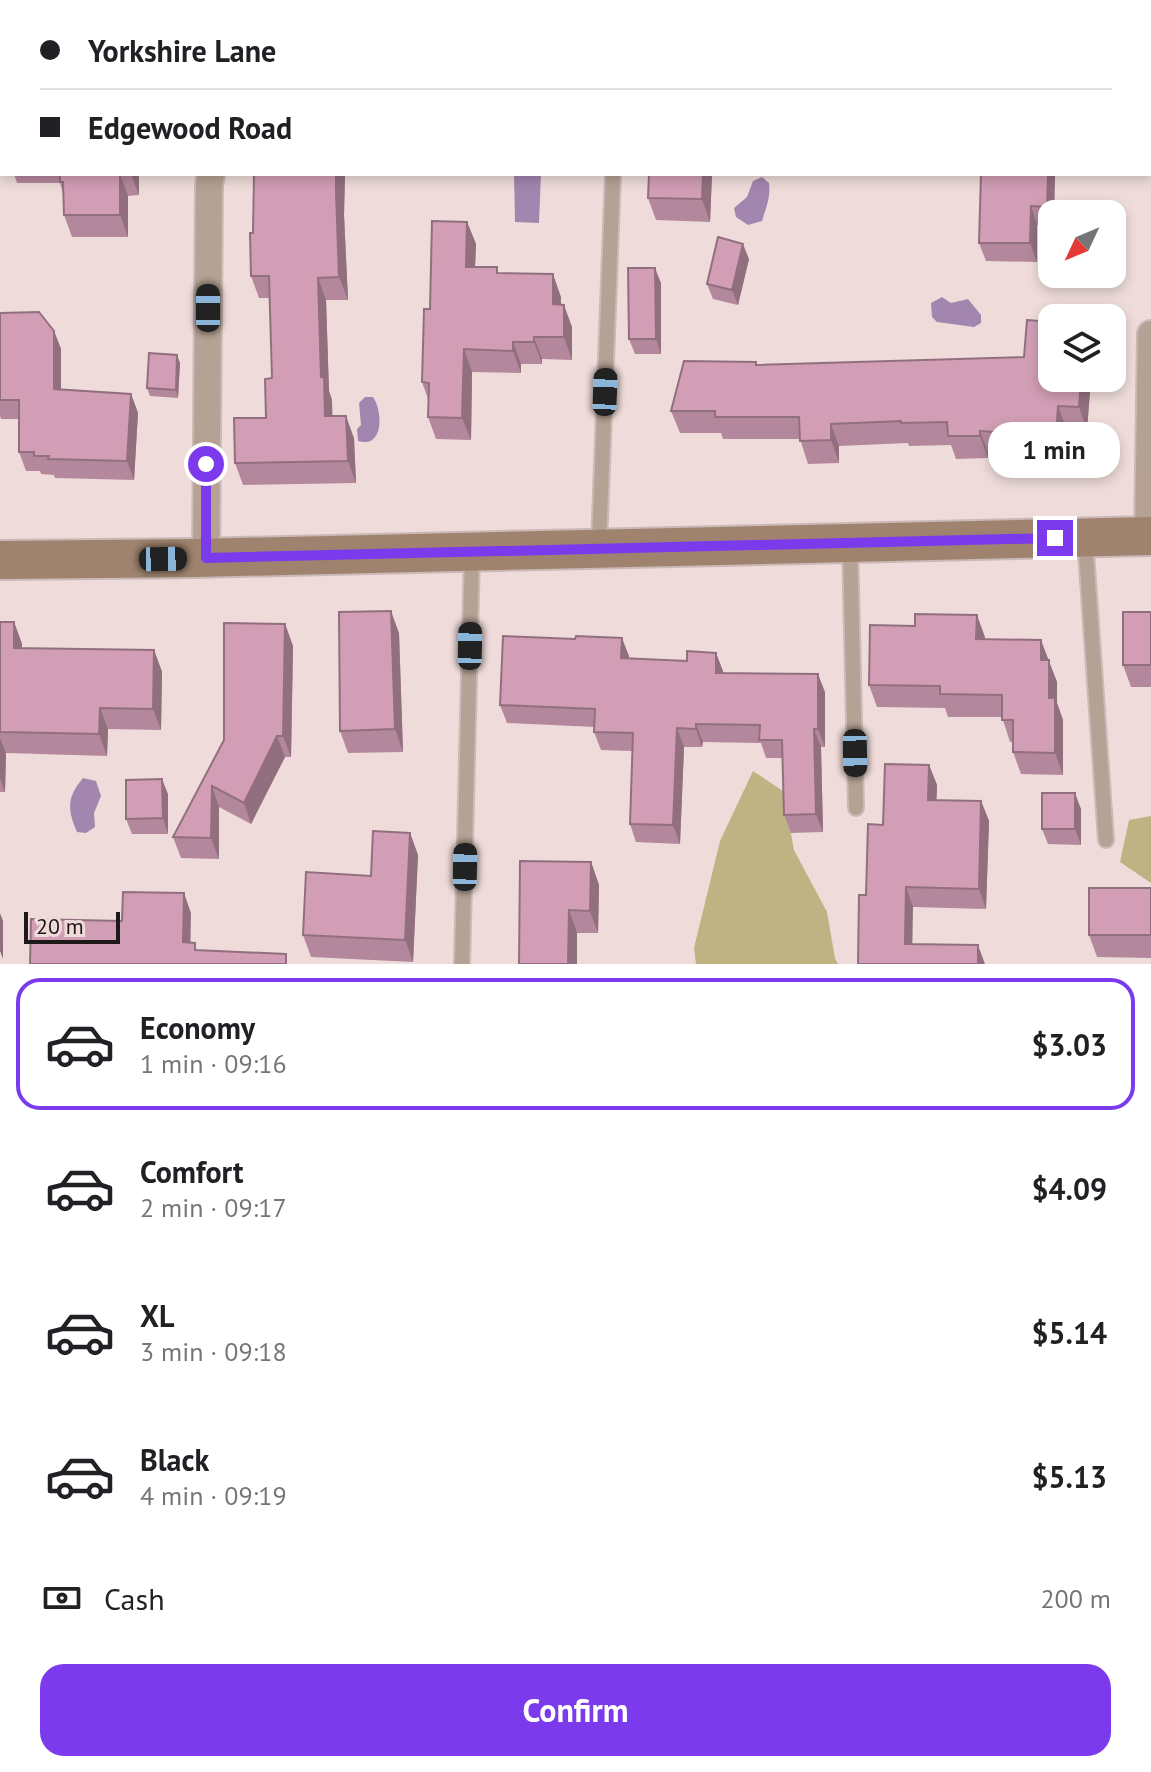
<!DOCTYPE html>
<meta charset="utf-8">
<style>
:root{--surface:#fff;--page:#f2f2f2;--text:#202124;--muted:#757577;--line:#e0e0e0;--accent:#7c3aed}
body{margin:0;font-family:"PT Sans",sans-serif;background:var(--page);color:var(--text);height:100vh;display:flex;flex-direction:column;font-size:30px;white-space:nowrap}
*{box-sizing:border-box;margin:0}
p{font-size:26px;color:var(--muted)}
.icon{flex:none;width:44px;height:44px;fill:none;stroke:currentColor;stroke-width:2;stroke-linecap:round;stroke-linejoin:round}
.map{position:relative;height:964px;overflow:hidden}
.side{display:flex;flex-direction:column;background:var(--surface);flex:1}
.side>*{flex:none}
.top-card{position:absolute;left:0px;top:0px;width:1152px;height:176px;box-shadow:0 4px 12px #0003;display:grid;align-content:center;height:176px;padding:0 40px;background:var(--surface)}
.needle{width:52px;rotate:226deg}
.buttons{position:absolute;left:1038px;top:200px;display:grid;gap:16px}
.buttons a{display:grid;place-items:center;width:88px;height:88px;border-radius:16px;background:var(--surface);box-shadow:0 4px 12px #0003;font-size:40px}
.scale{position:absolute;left:24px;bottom:20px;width:96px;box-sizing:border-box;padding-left:8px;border:4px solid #1f1818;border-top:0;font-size:22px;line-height:28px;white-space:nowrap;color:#1f1818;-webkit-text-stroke:6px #efdcda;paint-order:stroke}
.end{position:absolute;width:36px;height:36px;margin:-18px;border:10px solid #7c3aed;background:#fff;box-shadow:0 0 0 4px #fff}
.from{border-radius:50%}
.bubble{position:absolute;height:56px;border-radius:24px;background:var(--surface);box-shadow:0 4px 12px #0003;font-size:26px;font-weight:700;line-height:56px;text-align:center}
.car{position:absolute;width:24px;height:48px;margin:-24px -12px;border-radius:10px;box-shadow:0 0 6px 2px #0007;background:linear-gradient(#222 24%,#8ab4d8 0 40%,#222 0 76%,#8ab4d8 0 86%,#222 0)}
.top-card b{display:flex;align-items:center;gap:28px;height:76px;font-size:30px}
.top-card b+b{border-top:2px solid var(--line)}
.top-card i{width:20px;height:20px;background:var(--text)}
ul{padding:14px 0 0;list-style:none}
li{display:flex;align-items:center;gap:24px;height:132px;margin:0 16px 12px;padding:0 24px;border:4px solid transparent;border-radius:24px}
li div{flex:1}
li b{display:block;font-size:30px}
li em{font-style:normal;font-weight:700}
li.selected{border-color:var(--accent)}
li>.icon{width:72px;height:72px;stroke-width:1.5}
.pay{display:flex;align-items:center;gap:20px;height:88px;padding:0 40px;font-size:30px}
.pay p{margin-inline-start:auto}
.action{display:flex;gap:16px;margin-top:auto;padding:16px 40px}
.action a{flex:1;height:92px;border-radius:24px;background:var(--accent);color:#fff;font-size:32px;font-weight:700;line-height:92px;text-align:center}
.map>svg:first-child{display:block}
</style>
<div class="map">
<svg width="1151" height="964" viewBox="0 0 1151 964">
<rect width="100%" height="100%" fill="#efdcda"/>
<!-- green -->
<path fill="#c0b383" d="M 753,771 L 783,791 L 794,850 L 827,912 L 835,958 L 838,964 L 696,964 L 694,948 L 720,841 Z
M 1151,816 L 1151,883 L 1120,862 L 1129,820 Z"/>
<!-- water -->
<path fill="#a386af" d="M 514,174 L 541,174 L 539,223 L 515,222 Z
M 762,177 L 769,183 C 771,196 766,208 762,221 L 748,225 L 736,217 L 734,208 L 747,197 L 753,181 Z
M 942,297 L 951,303 L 968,299 L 981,315 L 981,323 L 974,327 L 937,322 L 932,317 L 931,303 Z
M 365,397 L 373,397 C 383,411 384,449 358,441 L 357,429 L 361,425 L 359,403 Z
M 83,778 L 96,781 L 101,796 L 94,813 L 95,827 L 86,833 L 77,832 C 67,809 67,797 83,778 Z"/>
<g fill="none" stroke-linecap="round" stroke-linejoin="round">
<defs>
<path id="lane" d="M 1085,538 L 1106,840
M 850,543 L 856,808
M 599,545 L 613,174
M 462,964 L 472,552"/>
<path id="street" d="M 1148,536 L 1151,334
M 206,558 L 209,185 L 211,174"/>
<path id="secondary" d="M 0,560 L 196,558 L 1151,536"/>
</defs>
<!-- lane casing -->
<use href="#lane" stroke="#cab9b7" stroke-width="18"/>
<!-- street casing -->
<use href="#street" stroke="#cab9b7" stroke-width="30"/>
<!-- secondary casing -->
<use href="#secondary" stroke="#cab9b7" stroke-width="42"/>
<!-- lane -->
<use href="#lane" stroke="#b5a294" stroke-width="14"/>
<!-- street -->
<use href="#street" stroke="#b5a294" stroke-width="26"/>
<!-- secondary -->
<use href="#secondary" stroke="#9f836e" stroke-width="38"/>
</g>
<!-- wall -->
<path fill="#b4889c" d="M 939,0 L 988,0 L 984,2 L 940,2 Z
M 1034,0 L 1100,0 L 1101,2 L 1035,2 Z
M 14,174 L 139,174 L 139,195 L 128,196 L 128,237 L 72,237 L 64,215 L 63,193 L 60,183 L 17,183 Z
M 254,174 L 345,174 L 344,215 L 348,300 L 326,300 L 329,391 L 332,400 L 332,416 L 354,438 L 356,483 L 243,485 L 235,463 L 266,418 L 272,378 L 270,298 L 259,298 L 251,276 Z
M 712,174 L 710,222 L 656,220 L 648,198 Z
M 981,174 L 1055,174 L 1054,214 L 1052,214 L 1052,225 L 1037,225 L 1037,262 L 986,261 L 979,243 Z
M 467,222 L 476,244 L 475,267 L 499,273 L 561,297 L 561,304 L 572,327 L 572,360 L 542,359 L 542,364 L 521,364 L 521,373 L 472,372 L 471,440 L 436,439 L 428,417 L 428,399 L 422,382 L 430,309 Z
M 749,259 L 738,305 L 713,299 L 707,284 Z
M 661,283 L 661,354 L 635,354 L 629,339 Z
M 0,313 L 54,331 L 61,349 L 61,390 L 131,394 L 138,413 L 134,480 L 55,478 L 54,475 L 41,474 L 40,471 L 26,471 L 19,452 L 19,419 L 1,419 L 0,416 Z
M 756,362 L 757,365 L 1091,378 L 1087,430 L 1066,428 L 1064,458 L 988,453 L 988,458 L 956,459 L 951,445 L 909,446 L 908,443 L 839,446 L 839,463 L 808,464 L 800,439 L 723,439 L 721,433 L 680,433 L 671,411 Z
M 180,363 L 178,398 L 150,396 L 147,388 Z
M 1151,612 L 1151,687 L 1131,687 L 1123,665 Z
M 0,622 L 14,622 L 22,644 L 22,648 L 154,650 L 162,672 L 161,730 L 108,729 L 107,756 L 6,753 L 5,792 L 0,792 Z
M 285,624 L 293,646 L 291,757 L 285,757 L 251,824 L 219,807 L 219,859 L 181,858 L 173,837 Z
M 399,633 L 403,752 L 348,753 L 340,731 Z
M 985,637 L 985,639 L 1048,660 L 1057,682 L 1057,703 L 1063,720 L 1063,775 L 1021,774 L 1013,752 L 1013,742 L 1010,742 L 1002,717 L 948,717 L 945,708 L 877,707 L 869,685 Z
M 716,653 L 723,673 L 825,692 L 825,747 L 821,747 L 823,832 L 791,833 L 784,815 L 783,758 L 766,758 L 761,743 L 703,742 L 702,747 L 684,747 L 680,844 L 636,842 L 630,824 L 632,751 L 601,750 L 594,732 L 595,727 L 507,723 L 500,705 L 629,656 L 628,659 L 687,661 Z
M 929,765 L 937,785 L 936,800 L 981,801 L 989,821 L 986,909 L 913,907 L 858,964 L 866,895 Z
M 168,794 L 168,834 L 132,834 L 126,819 Z
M 1081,809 L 1081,845 L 1048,844 L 1042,829 Z
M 410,833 L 418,855 L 413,962 L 311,957 L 303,935 L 371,876 Z
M 591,862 L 599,885 L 598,933 L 577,933 L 577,964 L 519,964 Z
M 1151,888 L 1151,958 L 1097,957 L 1089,935 Z"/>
<!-- shaded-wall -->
<path fill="#926f7f" d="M 120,174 L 128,196 L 128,237 L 120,215 Z
M 131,174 L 139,174 L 139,195 Z
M 336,174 L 345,174 L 344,215 L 348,300 L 339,277 L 336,193 Z
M 703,174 L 712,174 L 710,222 L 702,199 Z
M 1048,174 L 1055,174 L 1054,214 L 1052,214 L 1052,221 L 1047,207 Z
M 1031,206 L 1037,225 L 1037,262 L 1030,243 Z
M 467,222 L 476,244 L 474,289 L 466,267 Z
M 743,244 L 749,259 L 738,305 L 732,290 Z
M 655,268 L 661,283 L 661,354 L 656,339 Z
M 553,274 L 561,297 L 561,326 L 553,304 Z
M 318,278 L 326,300 L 329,391 L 332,400 L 333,438 L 325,416 L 321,377 Z
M 564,305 L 572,327 L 572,360 L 564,337 Z
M 54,331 L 61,349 L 61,408 L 54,389 Z
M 534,337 L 542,359 L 542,364 L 534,342 Z
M 513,342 L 521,364 L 521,373 L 513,351 Z
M 464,349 L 472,372 L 471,440 L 462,418 Z
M 177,355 L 180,363 L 178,398 L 176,390 Z
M 1081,378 L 1091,378 L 1087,430 L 1079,407 Z
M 131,394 L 138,413 L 134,480 L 127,461 Z
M 1058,406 L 1066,428 L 1064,458 L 1056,436 Z
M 346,416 L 354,438 L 356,483 L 348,461 Z
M 831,424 L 839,446 L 839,463 L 831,440 Z
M 980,431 L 988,453 L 988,458 L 980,436 Z
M 391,611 L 399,633 L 403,752 L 395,729 Z
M 977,615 L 985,637 L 984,662 L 976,639 Z
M 14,622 L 22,644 L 22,669 L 14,648 Z
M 285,624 L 293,646 L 291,757 L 283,736 Z
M 622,638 L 629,656 L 628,676 L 621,658 Z
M 1041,640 L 1057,682 L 1057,703 L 1063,720 L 1063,775 L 1055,753 L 1041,660 Z
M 154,650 L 162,672 L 161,730 L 153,709 Z
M 716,653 L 723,671 L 722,691 L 716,673 Z
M 818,674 L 825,692 L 825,747 L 818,729 Z
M 100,708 L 108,729 L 107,756 L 99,734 Z
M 696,724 L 703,742 L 702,747 L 696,729 Z
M 677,728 L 684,747 L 680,844 L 673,825 Z
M 814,729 L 821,747 L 823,832 L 816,814 Z
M 277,736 L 285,757 L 251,824 L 244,803 Z
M 0,738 L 6,753 L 5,792 L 0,778 Z
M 929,765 L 937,785 L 936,820 L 928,800 Z
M 162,779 L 168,794 L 168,834 L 163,818 Z
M 212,786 L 219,807 L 219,859 L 211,838 Z
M 1075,793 L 1081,809 L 1081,845 L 1075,829 Z
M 981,801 L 989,821 L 986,909 L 979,889 Z
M 410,833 L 418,855 L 413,962 L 405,940 Z
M 591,862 L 599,885 L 598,933 L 590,911 Z
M 906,887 L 913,907 L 912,964 L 905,944 Z
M 184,893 L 191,913 L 190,963 L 183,942 Z
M 569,910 L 577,933 L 577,964 L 568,964 Z
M 0,913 L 3,921 L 3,959 L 0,951 Z
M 978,945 L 985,964 L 978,964 Z"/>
<!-- building -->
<path fill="#d19eb5" stroke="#926f7f" stroke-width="2" d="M 105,0 L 158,0 L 158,2 L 105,2 Z
M 223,0 L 293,0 L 298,2 L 223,2 Z
M 416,0 L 448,0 L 528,2 L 416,2 Z
M 633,0 L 674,0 L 678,2 L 632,2 Z
M 60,174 L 120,174 L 120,215 L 64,215 L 63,182 L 60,182 Z
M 254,174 L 336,174 L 336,193 L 339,277 L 318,278 L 321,377 L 324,377 L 325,416 L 346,416 L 348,461 L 235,463 L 234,418 L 266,418 L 265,379 L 272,378 L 269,276 L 251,276 L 250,233 L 253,233 Z
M 649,174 L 703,174 L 702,199 L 648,198 Z
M 981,174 L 1048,174 L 1047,207 L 1031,206 L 1030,243 L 979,243 Z
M 432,221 L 467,222 L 466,267 L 497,267 L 497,273 L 553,274 L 553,304 L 564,305 L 564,337 L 534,337 L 534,342 L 513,342 L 513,351 L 464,349 L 462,418 L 428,417 L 429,383 L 422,382 L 424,309 L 430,309 Z
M 718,237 L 743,244 L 732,290 L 707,284 Z
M 628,268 L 655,268 L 656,339 L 629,339 Z
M 39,312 L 54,331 L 54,389 L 131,394 L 127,461 L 48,459 L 49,456 L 34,456 L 34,452 L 19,452 L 19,400 L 0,400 L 0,313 Z
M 1027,320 L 1052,322 L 1052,378 L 1081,378 L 1079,407 L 1058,406 L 1056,436 L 980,431 L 980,436 L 948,436 L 947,422 L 901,423 L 901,421 L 831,424 L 831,440 L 800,441 L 799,417 L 715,417 L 715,411 L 671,411 L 684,361 L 756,362 L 756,365 L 1024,357 Z
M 149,353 L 177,355 L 176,390 L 147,388 Z
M 391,611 L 395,729 L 340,731 L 339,612 Z
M 1123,612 L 1151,612 L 1151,665 L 1123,665 Z
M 915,614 L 977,615 L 976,639 L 1041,640 L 1041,660 L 1049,660 L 1049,698 L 1055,698 L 1055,753 L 1013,752 L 1013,720 L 1002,720 L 1002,695 L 940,694 L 940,686 L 869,685 L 870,625 L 915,626 Z
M 0,622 L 14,622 L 14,648 L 154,650 L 153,709 L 100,708 L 99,734 L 0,732 Z
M 224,623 L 285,624 L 283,736 L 277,736 L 244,803 L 212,786 L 211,838 L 173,837 L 224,740 Z
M 503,636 L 575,639 L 576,636 L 622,638 L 621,658 L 687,661 L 687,651 L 716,653 L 716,673 L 818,674 L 818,729 L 814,729 L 816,814 L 784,815 L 782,740 L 759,740 L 760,725 L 696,724 L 696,729 L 677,728 L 673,825 L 630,824 L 633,733 L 594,732 L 595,709 L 500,705 Z
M 885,764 L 929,765 L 928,800 L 981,801 L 979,889 L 906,887 L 905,944 L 978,945 L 978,964 L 858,964 L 859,895 L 866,895 L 868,824 L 883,825 Z
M 162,779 L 163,818 L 126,819 L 126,780 Z
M 1042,793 L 1075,793 L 1075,829 L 1042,829 Z
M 373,831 L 410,833 L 405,940 L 303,935 L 306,872 L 371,876 Z
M 520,861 L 591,862 L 590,911 L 569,910 L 568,964 L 519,964 Z
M 1089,888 L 1151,888 L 1151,935 L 1089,935 Z
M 123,892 L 184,893 L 183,942 L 195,943 L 195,950 L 286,954 L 286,964 L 30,964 L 31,919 L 122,921 Z"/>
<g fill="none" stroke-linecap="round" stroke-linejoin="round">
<!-- route -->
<path stroke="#7c3aed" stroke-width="10" d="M 206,464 L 206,558 L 1055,538"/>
</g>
</svg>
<div class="buttons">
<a><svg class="needle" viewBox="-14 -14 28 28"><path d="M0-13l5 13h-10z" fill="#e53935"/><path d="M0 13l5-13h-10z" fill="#757577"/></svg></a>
<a><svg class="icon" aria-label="layers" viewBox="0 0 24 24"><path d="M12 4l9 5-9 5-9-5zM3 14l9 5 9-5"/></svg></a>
</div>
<div class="scale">20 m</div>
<i class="end from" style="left:206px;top:464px"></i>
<i class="end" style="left:1055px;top:538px"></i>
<div class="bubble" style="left:988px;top:422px;width:132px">1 min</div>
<i class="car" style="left:208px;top:308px;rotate:0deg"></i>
<i class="car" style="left:605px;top:392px;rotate:2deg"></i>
<i class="car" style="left:163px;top:559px;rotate:89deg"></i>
<i class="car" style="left:470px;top:646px;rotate:1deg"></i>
<i class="car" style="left:855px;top:753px;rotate:179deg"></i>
<i class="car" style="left:465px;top:867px;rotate:1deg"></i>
<div class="top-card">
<b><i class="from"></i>Yorkshire Lane</b>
<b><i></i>Edgewood Road</b>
</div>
</div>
<section class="side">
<ul>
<li class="selected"><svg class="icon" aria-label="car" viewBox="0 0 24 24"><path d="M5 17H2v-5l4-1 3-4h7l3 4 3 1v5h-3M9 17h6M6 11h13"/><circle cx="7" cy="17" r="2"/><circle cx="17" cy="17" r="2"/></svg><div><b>Economy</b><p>1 min · 09:16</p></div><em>$3.03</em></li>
<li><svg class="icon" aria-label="car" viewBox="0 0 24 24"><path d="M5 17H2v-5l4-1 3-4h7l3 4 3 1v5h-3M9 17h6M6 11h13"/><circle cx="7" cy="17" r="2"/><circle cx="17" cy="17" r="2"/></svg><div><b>Comfort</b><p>2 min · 09:17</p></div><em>$4.09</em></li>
<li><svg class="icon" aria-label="car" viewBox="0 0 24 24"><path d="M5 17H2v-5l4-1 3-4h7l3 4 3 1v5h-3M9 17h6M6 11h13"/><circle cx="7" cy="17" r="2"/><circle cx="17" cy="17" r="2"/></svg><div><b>XL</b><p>3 min · 09:18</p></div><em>$5.14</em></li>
<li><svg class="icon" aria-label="car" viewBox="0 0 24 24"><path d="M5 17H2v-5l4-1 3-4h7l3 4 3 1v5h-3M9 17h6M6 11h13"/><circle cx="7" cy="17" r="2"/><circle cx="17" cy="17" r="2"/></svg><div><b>Black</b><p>4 min · 09:19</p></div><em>$5.13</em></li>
</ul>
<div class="pay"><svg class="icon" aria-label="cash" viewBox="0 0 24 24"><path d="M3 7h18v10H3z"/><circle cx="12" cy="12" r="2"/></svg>Cash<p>200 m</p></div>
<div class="action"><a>Confirm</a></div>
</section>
